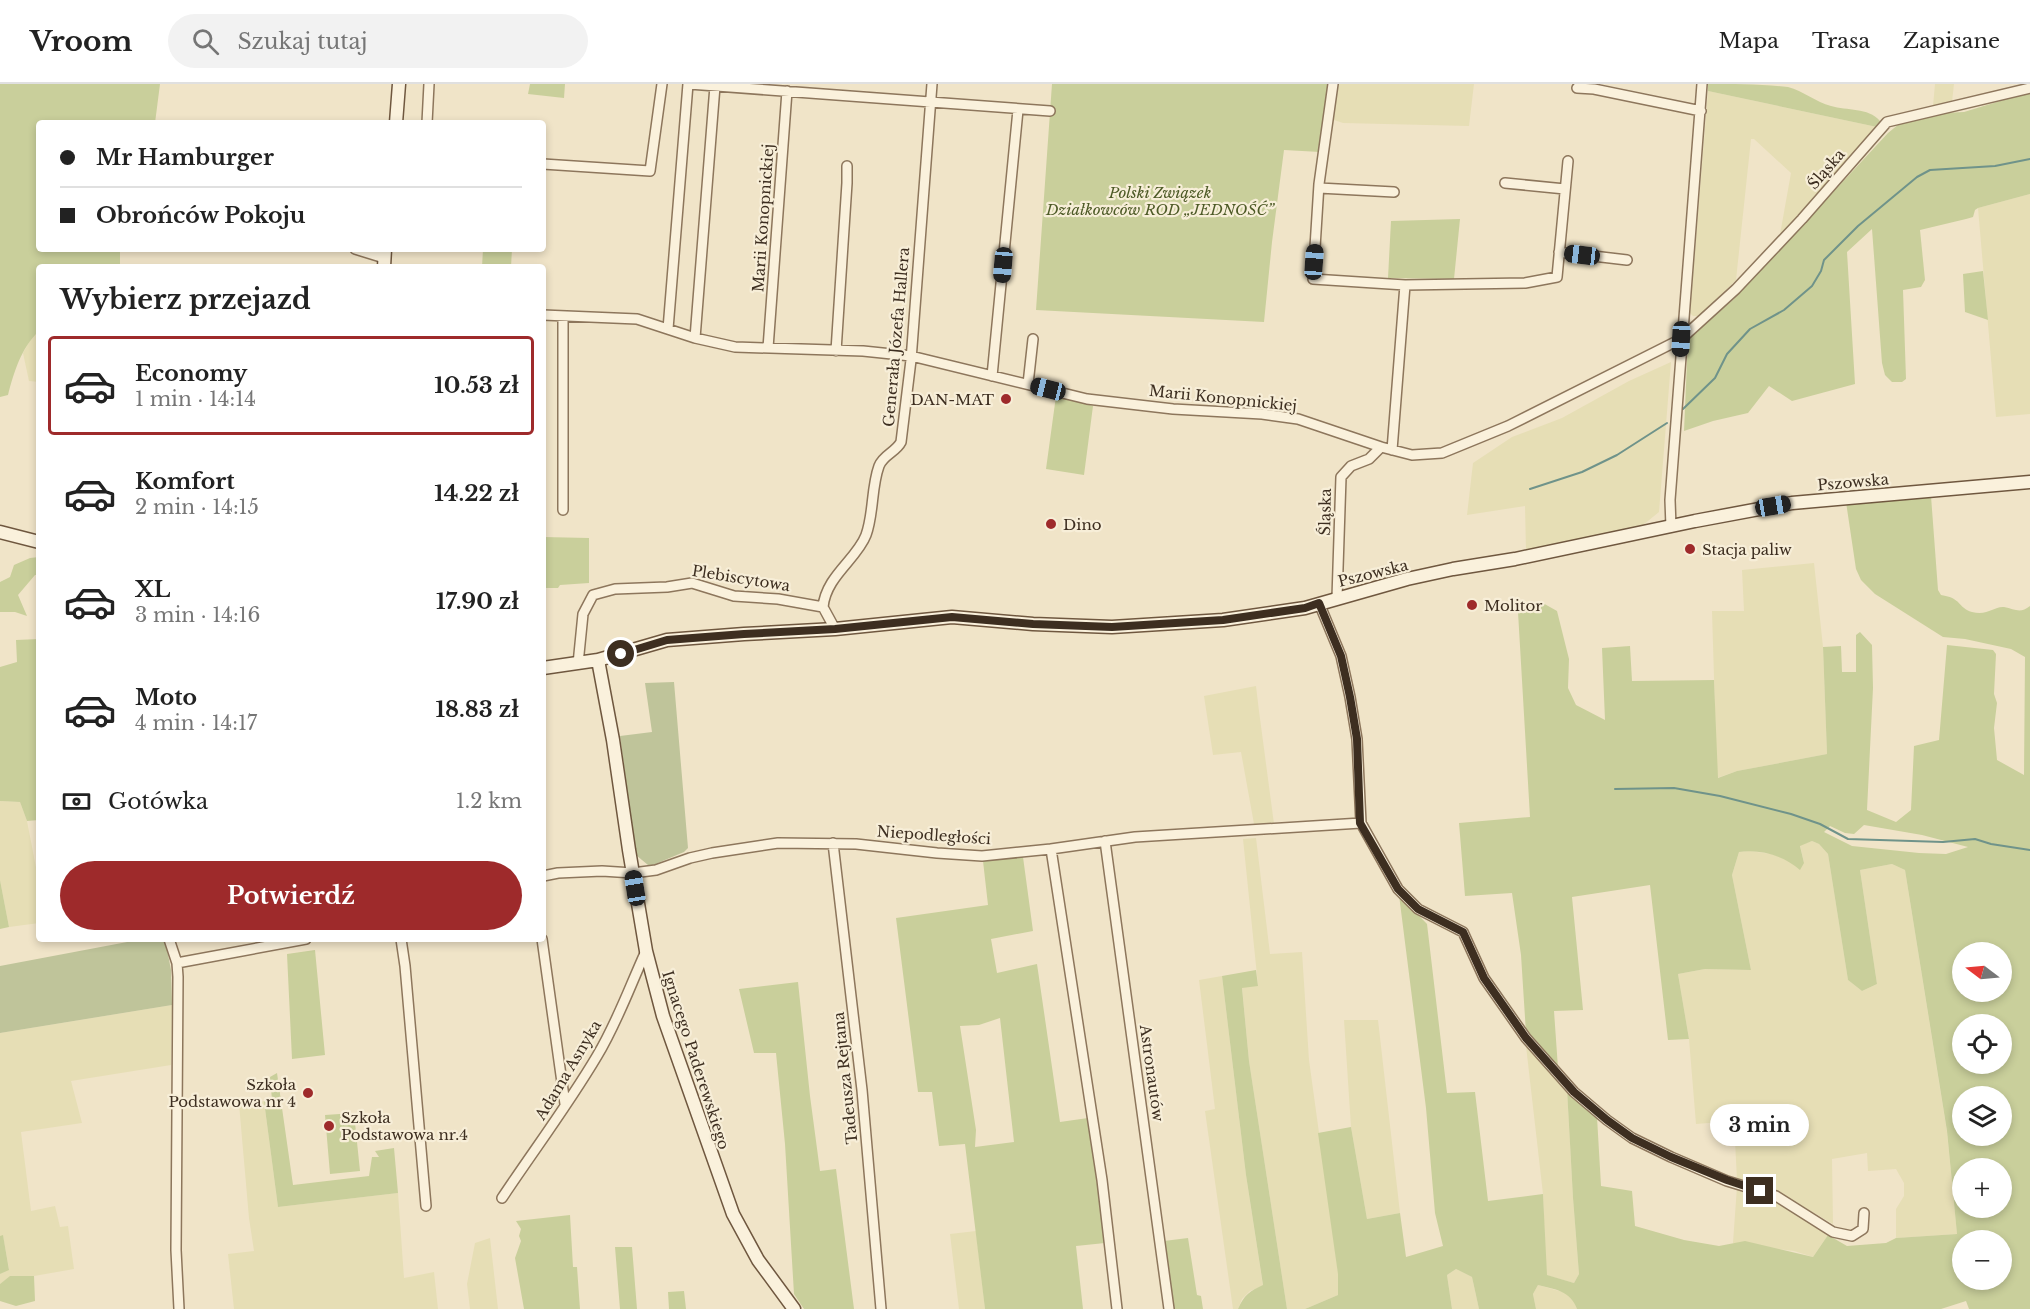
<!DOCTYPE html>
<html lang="pl">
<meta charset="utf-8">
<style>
:root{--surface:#fff;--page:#f2f2f2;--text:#222;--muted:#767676;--line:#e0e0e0;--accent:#9e2a2b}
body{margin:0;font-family:"Libre Baskerville",serif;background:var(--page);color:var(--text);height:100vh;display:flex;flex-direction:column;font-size:22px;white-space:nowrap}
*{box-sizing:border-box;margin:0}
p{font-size:20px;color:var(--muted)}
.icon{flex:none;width:33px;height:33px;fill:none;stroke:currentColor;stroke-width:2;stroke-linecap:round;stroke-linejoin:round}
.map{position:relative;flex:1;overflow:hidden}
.drawer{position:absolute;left:36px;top:180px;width:510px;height:678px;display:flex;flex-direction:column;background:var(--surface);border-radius:6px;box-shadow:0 3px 9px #0003}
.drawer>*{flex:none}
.guide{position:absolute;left:36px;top:36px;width:510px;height:132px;border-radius:6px;box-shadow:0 3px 9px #0003;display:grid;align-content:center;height:132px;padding:0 24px;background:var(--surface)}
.needle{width:39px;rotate:286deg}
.tools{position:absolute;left:1952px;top:858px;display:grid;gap:12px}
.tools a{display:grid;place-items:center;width:60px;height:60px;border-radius:50%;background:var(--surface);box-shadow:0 3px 9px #0003;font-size:30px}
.end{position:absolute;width:27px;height:27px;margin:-14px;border:8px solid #3d2e20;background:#fff;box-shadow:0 0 0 3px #fff}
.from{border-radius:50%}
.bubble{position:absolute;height:42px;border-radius:21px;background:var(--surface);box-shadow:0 3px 9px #0003;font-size:20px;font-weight:700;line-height:42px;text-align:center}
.car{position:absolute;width:18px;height:36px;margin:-18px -9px;border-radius:8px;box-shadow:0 0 4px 2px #0007;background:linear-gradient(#222 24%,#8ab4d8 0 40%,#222 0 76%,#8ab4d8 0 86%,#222 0)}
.guide b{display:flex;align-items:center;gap:21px;height:57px;font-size:22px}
.guide b+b{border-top:2px solid var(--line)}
.guide i{width:15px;height:15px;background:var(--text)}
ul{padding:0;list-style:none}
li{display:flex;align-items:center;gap:18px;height:99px;margin:0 12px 9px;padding:0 12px;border:3px solid transparent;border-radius:6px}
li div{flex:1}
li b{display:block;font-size:22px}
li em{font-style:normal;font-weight:700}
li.active{border-color:var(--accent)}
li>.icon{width:54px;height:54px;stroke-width:1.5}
h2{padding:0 24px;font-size:27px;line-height:72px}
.pay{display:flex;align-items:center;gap:15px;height:66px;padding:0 24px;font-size:22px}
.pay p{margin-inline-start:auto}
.cta{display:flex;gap:12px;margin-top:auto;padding:12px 24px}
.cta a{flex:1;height:69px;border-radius:36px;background:var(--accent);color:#fff;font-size:24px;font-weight:700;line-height:69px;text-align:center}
header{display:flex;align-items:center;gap:36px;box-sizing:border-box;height:84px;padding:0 30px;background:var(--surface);border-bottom:2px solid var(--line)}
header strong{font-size:28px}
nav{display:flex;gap:33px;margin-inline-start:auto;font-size:21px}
.search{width:420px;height:54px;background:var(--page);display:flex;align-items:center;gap:15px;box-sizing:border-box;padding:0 21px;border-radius:33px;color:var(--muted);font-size:22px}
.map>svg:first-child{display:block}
</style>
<header>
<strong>Vroom</strong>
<div class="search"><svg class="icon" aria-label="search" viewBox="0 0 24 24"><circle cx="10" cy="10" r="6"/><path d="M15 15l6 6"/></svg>Szukaj tutaj</div>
<nav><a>Mapa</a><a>Trasa</a><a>Zapisane</a></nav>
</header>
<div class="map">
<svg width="2030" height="1225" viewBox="0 0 2030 1225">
<rect width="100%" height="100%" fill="#f0e4c8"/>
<!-- farmland -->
<path fill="#e6deb5" d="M 1339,0 L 1474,0 L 1469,42 L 1343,39 L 1331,35 Z
M 1935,0 L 1954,0 L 1952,18 L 1933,22 Z
M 1708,7 L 1877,43 L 1779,156 L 1791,89 L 1754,55 L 1751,55 L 1736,196 L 1699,232 L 1693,232 L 1690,229 Z
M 2030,110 L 2030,330 L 1996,333 L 1978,124 Z
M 39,247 L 39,298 L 29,297 L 23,269 L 32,253 Z
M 1671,278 L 1659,428 L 1643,441 L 1526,467 L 1525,422 L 1467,431 L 1473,379 L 1512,353 L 1562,334 L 1629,297 Z
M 1814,479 L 1823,563 L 1827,670 L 1737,687 L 1717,694 L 1712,527 L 1744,527 L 1742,486 Z
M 1256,602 L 1259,627 L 1274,740 L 1254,740 L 1241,668 L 1213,671 L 1204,612 Z
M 0,717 L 20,718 L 27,737 L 39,799 L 39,839 L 9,843 L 0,796 Z
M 1256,754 L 1270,870 L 1302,868 L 1309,976 L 1338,1187 L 1338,1211 L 1305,1225 L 1287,1225 L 1249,977 L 1242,903 L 1258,901 L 1243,755 Z
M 1812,757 L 1819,760 L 1828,770 L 1848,896 L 1862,907 L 1877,900 L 1860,786 L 1892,780 L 1905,786 L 1947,1048 L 1957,1150 L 1896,1154 L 1896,1125 L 1904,1112 L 1904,1099 L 1896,1085 L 1868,1087 L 1867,1069 L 1832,1075 L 1833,1140 L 1780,1109 L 1737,1096 L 1734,1037 L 1696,1040 L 1689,955 L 1678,890 L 1705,885 L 1751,886 L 1732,791 L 1739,768 L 1749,767 L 1772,770 L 1790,777 L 1804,779 L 1800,761 Z
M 1222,892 L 1246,1091 L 1263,1202 L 1250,1207 L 1242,1215 L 1238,1225 L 1233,1225 L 1205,1027 L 1215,1025 L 1199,896 Z
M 172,921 L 171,981 L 71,997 L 82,1039 L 21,1048 L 31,1127 L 55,1122 L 60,1143 L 68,1142 L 74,1185 L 34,1192 L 11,1192 L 0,1200 L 0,1190 L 9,1185 L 3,1152 L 0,1152 L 0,949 Z
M 1344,936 L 1378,936 L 1400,1129 L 1367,1135 L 1351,1043 Z
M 1526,962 L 1567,1005 L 1573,1114 L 1579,1190 L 1574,1199 L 1546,1191 L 1543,1110 Z
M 264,1017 L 278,1123 L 398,1109 L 404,1194 L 434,1188 L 438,1225 L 234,1225 L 228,1170 L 254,1167 L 249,1134 L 239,1020 Z
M 1737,1103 L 1775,1116 L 1828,1151 L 1813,1173 L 1794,1167 L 1733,1159 Z
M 976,1147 L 985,1225 L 959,1225 L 950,1150 Z
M 490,1154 L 498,1225 L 470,1225 L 467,1200 L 475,1159 Z
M 1456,1185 L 1472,1193 L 1479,1225 L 1452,1225 L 1447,1191 Z
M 1538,1201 L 1566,1209 L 1575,1218 L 1577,1225 L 1536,1225 L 1533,1210 Z"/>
<!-- green -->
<path fill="#c9cf9b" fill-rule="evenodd" d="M 0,0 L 160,0 L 155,39 L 39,39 L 39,165 L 120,165 L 120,183 L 39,183 L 39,247 C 21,264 14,288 8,311 L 0,313 Z
M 530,0 L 565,0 L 564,14 L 528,10 Z
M 1052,0 L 1330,0 L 1320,68 L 1284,66 L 1272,158 L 1264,238 L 1036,226 Z
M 1708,0 C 1734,0 1763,0 1788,3 C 1803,7 1816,18 1831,22 C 1847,27 1868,23 1880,37 L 1880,42 L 1877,43 L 1708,7 Z
M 2030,8 L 2030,110 L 1978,124 L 1975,126 L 1973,133 L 1966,135 L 1920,146 L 1925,196 L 1921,203 L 1903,206 L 1906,295 L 1902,298 L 1892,298 L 1885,291 L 1882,279 L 1872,145 L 1847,168 L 1855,300 L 1792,317 L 1769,302 L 1748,329 L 1713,337 L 1684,347 L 1688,255 L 1734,215 L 1888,49 L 1899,40 L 1945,29 L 1964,28 Z
M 1460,135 L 1454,195 L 1388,194 L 1391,137 Z
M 483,165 L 512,165 L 511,183 L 482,183 Z
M 1983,187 L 1988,236 L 1965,228 L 1963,190 Z
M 1056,312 L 1093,322 L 1084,391 L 1046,385 Z
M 1931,412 L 1938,506 L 1941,511 C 1962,514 1958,524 1972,528 C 1988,532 1994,522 2004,523 C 2015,525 2020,530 2030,522 L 2030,1225 L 1969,1225 L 1966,1217 L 1941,1225 L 1577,1225 C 1571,1207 1554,1205 1538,1201 L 1533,1210 L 1536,1225 L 1479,1225 L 1472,1193 L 1456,1185 L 1447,1191 L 1452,1225 L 1305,1225 L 1338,1211 L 1338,1190 L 1318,1049 L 1351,1043 L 1367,1135 L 1400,1129 L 1406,1173 L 1443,1162 L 1435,1129 L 1426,1024 L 1399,811 L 1427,840 L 1447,1009 L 1475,1008 L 1488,1117 L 1543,1110 L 1547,1191 L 1574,1199 L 1579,1190 L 1573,1114 L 1567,1005 L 1597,1033 L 1601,1102 L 1632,1107 L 1635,1142 L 1684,1156 L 1719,1162 L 1745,1157 L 1813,1173 L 1828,1151 L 1847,1162 L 1886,1159 L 1896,1154 L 1957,1150 L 1947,1047 L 1905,786 L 1892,780 L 1860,786 L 1877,900 L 1862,907 L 1848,896 L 1828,770 L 1819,760 L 1812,757 L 1800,762 L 1804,779 L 1800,786 C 1784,772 1761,765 1739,768 L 1732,791 L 1751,886 L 1705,885 L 1678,890 L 1689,955 L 1668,956 L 1650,801 L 1572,813 L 1583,926 L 1554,927 L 1558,984 L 1526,949 L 1521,871 L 1512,809 L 1465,812 L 1459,739 L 1530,733 L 1518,528 L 1541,518 L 1557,527 L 1569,575 L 1568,604 L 1576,621 L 1605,636 L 1602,564 L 1630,562 L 1632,597 L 1714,596 L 1718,694 L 1737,687 L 1827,670 L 1823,563 L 1841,562 L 1842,588 L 1856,588 L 1856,551 L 1860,548 L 1872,561 L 1873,604 L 1867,726 L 1896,738 L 1911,726 L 1914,662 L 1939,656 L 1947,561 L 1993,566 L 1996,570 L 1994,610 L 1997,619 L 1994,644 L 1997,676 L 2024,691 L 2025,573 L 2011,565 L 1965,555 L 1943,553 L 1875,510 L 1861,496 L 1856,485 L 1846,418 ZM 1864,741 L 1922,751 L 1968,763 L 1946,770 L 1919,769 L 1852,762 L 1824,748 L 1830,742 L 1845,749 L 1854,750 ZM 1962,868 L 2001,868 L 2001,908 L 1962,908 ZM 1962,940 L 2001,940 L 2001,980 L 1962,980 ZM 1962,1012 L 2001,1012 L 2001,1052 L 1962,1052 ZM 1962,1084 L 2001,1084 L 2001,1124 L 1962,1124 ZM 1962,1156 L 2001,1156 L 2001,1196 L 1962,1196 Z
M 543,453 L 589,454 L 589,499 L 560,501 L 558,504 L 543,504 Z
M 39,473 L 39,491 L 35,491 L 18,511 L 27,532 L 15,528 L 0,528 L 0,498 L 10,493 L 14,481 L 30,474 Z
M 39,555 L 39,736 L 27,737 L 20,718 L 0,717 L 0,583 L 17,578 L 16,556 Z
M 1023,773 L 1033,847 L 991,855 L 997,889 L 1037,880 L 1060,1038 L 1088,1034 L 1105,1159 L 1076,1162 L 1083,1225 L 985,1225 L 965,1060 L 939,1062 L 932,1008 L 918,1008 L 896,834 L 988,821 L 983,777 ZM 1000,934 L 1014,1058 L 975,1063 L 976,1046 L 960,942 L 979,941 Z
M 0,796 L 9,843 L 0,845 Z
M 315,866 L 325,971 L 292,975 L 287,870 Z
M 1256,886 L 1258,902 L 1242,904 L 1249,977 L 1287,1225 L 1238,1225 C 1244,1211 1250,1207 1263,1201 L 1246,1091 L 1222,892 Z
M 798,898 L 810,1012 L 820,1087 L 836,1085 L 854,1225 L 804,1225 L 794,1210 L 785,1060 L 776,969 L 754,969 L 739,905 Z
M 277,989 L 293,1101 L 369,1092 L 372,1073 L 379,1073 L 375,1067 L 394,1064 L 398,1109 L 278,1123 L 264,1017 L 272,1016 L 270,993 Z
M 354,1029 L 360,1087 L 330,1090 L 325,1031 Z
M 570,1131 L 573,1183 L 577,1183 L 580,1225 L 524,1225 L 515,1174 L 521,1157 L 519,1152 L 521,1145 L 516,1137 Z
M 3,1151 L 9,1186 L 0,1190 L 0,1152 Z
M 1188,1154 L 1197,1211 L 1201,1212 L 1203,1225 L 1172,1225 L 1164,1157 Z
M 615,1163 L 632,1163 L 637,1225 L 620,1225 Z
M 10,1192 L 34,1192 L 35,1217 L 16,1222 L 0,1217 L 0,1200 Z
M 684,1207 L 686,1225 L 669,1225 L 668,1208 Z"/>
<!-- cemetery -->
<path fill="#bfc49a" d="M 674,598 L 688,764 L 684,768 L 653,781 L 648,781 L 636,771 L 620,652 L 652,648 L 645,599 Z
M 143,855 L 165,855 L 171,886 L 172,921 L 0,949 L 0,882 Z"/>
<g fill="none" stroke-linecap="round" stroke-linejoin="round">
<!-- stream -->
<path stroke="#6f938a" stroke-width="2" d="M 1683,325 L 1715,294 L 1727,270 L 1750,245 L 1784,226 L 1812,202 L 1821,187 L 1824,176 L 1858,142 L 1917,93 L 1930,86 L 1995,82 L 2030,75
M 1530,405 L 1582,388 L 1617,371 L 1667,339
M 1615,705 L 1674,704 L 1720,712 L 1791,730 L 1820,740 L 1848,755 L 1943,758 L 1975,755 L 1991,760 L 2030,766"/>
<defs>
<path id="street" d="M 689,0 L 1050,27
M 1333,0 L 1319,100 L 1313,195 L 1405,201
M 1577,4 L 1594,5 L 1701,27
M 427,39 L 429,0
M 543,80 L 650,87 L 662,0
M 1505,99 L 1565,105
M 1319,104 L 1394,108
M 355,165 L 384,174
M 1559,168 L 1627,176
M 543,231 L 637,235 L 695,254 L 735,263 L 863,267 L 911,272 L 1087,315 L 1173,325 L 1262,330 L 1298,335 L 1381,363 L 1412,371 L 1442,369 L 1508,342 L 1681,255 L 1736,205 L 1802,135 L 1887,38 L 2030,4
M 668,245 L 688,0
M 695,254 L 715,2
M 768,264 L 787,7
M 836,267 L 847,99 L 847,82
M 992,292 L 1018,26
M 1028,300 L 1033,255
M 1392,366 L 1405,201 L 1525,199 L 1557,193 L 1568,77
M 563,426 L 563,232
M 1671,443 L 1670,416 L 1702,0
M 1337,514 L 1341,393 L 1351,382 L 1369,375 L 1381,363
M 1319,519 L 1341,572 L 1350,613 L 1357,655 L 1361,739 L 1398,805 L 1418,825 L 1463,848 L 1484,894 L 1526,954 L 1574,1008 L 1607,1036 L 1632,1054 L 1671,1073 L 1727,1097 L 1776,1112 L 1833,1148 L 1852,1152 L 1863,1145 L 1864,1129
M 823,523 C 826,492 857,475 866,451 C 874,429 871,404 879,382 C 883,371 896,368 901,358 L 911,276 L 932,0
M 823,523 L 835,545
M 578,580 L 583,530 L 593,511 L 615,505 L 667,503 L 692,499 L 734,512 L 778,515 L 823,523
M 1105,757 L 1169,1225
M 833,759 L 862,1006 L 881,1225
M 1051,765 L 1102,1096 L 1117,1225
M 543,792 L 558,789 L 602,787 L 633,789 L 656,786 L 690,774 L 712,769 L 778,759 L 856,760 L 937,769 L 982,772 L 1051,765 L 1135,753 L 1361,739
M 169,855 L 177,879 L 178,893 L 176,1166 L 179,1225
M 401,855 L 405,882 L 426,1122
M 542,855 L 565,1020
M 177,879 L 306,855
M 502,1114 C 534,1066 568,1021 597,972 C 617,939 630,902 646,867"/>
<path id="secondary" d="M 396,39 L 399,0
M 384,183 L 385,165
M 0,448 L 39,458
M 598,576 L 613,656 L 629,766 L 646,867 L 663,932 L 733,1130 L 758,1176 L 794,1225
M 543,584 L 598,576 L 667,556 L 744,550 L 835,545 L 952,533 L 1033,540 L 1112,543 L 1223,536 L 1305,524 L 1407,495 L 1453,485 L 1515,475 L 1695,437 L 1792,419 L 2030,398"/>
</defs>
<!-- street casing -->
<use href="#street" stroke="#8d765c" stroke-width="12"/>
<!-- secondary casing -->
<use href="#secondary" stroke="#6f573f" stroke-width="15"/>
<!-- street -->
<use href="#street" stroke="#faf1dc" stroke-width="9"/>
<!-- secondary -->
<use href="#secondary" stroke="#faf1dc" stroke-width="12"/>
</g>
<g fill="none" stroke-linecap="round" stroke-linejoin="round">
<!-- route -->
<path stroke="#3d2e20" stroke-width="8" d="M 621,570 L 667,556 L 744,550 L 835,545 L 952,533 L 1033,540 L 1112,543 L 1223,536 L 1305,524 L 1319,519 L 1341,572 L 1350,613 L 1357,655 L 1360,739 L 1398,805 L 1418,825 L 1463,848 L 1484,894 L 1526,954 L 1574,1008 L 1607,1036 L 1632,1054 L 1671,1073 L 1727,1096 L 1760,1107"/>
</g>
<!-- markers -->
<g fill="#9e2a2b" stroke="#f7eed8" stroke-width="2">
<circle cx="1006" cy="315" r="6"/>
<circle cx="1051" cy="440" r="6"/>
<circle cx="1690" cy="465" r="6"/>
<circle cx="1472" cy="521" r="6"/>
<circle cx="308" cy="1009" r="6"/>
<circle cx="329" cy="1042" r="6"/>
</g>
<g text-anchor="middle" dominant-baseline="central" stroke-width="4.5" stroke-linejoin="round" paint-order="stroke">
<!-- street labels -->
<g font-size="15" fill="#3d2e20" stroke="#f7eed8">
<text transform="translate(1826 85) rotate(-49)">Śląska</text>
<text transform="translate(763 134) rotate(-86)">Marii Konopnickiej</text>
<text transform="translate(896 253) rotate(-85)">Generała Józefa Hallera</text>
<text transform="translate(1223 314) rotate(6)">Marii Konopnickiej</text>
<text transform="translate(1853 398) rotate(-5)">Pszowska</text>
<text transform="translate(1325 428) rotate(-89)">Śląska</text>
<text transform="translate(1373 489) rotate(-14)">Pszowska</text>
<text transform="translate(741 494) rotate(9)">Plebiscytowa</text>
<text transform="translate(934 751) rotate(4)">Niepodległości</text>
<text transform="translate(696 976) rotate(72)">Ignacego Paderewskiego</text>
<text transform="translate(568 986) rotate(-59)">Adama Asnyka</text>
<text transform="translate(1152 989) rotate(82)">Astronautów</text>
<text transform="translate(845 994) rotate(-96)">Tadeusza Rejtana</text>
</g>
<!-- park labels -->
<g font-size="15" font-style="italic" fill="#4d5a26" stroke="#f7eed8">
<text x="1160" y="108">Polski Związek<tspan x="1160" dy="17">Działkowców ROD „JEDNOŚĆ”</tspan></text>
</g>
<!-- poi labels -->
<g font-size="15" fill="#3d2e20" stroke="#f7eed8" text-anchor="start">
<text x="994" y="315" text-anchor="end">DAN-MAT</text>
<text x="1063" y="440">Dino</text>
<text x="1702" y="465">Stacja paliw</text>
<text x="1484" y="521">Molitor</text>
<text x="296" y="1000" text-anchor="end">Szkoła<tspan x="296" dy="17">Podstawowa nr 4</tspan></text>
<text x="341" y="1033">Szkoła<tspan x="341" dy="17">Podstawowa nr.4</tspan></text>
</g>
</g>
</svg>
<div class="tools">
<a><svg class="needle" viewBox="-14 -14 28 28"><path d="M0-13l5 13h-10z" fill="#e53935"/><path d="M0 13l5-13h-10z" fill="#767676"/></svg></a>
<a><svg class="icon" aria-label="locate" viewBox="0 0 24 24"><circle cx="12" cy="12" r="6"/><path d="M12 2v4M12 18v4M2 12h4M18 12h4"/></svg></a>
<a><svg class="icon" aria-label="layers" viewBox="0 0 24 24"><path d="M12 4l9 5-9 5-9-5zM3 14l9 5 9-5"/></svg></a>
<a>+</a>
<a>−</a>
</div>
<i class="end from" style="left:621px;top:570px"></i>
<i class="end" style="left:1760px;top:1107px"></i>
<div class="bubble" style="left:1710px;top:1020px;width:99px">3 min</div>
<i class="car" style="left:1582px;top:171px;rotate:277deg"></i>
<i class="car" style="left:1314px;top:178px;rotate:4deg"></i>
<i class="car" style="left:1003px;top:181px;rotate:185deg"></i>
<i class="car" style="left:1681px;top:255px;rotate:183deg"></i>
<i class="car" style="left:1048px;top:305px;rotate:284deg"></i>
<i class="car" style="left:1773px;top:422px;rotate:80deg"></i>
<i class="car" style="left:635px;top:804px;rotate:351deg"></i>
<div class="guide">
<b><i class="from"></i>Mr Hamburger</b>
<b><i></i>Obrońców Pokoju</b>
</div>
<section class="drawer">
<h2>Wybierz przejazd</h2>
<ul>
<li class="active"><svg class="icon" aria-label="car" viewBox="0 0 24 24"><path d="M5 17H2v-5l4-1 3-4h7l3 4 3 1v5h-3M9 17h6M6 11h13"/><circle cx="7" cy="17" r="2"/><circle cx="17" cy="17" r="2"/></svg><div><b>Economy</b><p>1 min · 14:14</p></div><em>10.53 zł</em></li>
<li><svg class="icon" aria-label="car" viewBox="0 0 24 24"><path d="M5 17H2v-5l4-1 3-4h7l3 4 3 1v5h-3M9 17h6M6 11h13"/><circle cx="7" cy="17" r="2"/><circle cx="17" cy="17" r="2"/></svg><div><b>Komfort</b><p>2 min · 14:15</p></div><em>14.22 zł</em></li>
<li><svg class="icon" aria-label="car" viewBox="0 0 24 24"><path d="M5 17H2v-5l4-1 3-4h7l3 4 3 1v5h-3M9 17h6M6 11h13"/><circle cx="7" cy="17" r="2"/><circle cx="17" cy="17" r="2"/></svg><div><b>XL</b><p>3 min · 14:16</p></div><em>17.90 zł</em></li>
<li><svg class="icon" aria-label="car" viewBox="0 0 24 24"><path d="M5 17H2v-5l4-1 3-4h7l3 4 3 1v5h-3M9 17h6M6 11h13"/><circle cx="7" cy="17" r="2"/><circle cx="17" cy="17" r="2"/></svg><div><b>Moto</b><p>4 min · 14:17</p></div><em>18.83 zł</em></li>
</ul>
<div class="pay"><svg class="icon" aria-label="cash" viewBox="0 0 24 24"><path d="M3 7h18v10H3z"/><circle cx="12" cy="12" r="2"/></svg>Gotówka<p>1.2 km</p></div>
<div class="cta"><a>Potwierdź</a></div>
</section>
</div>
